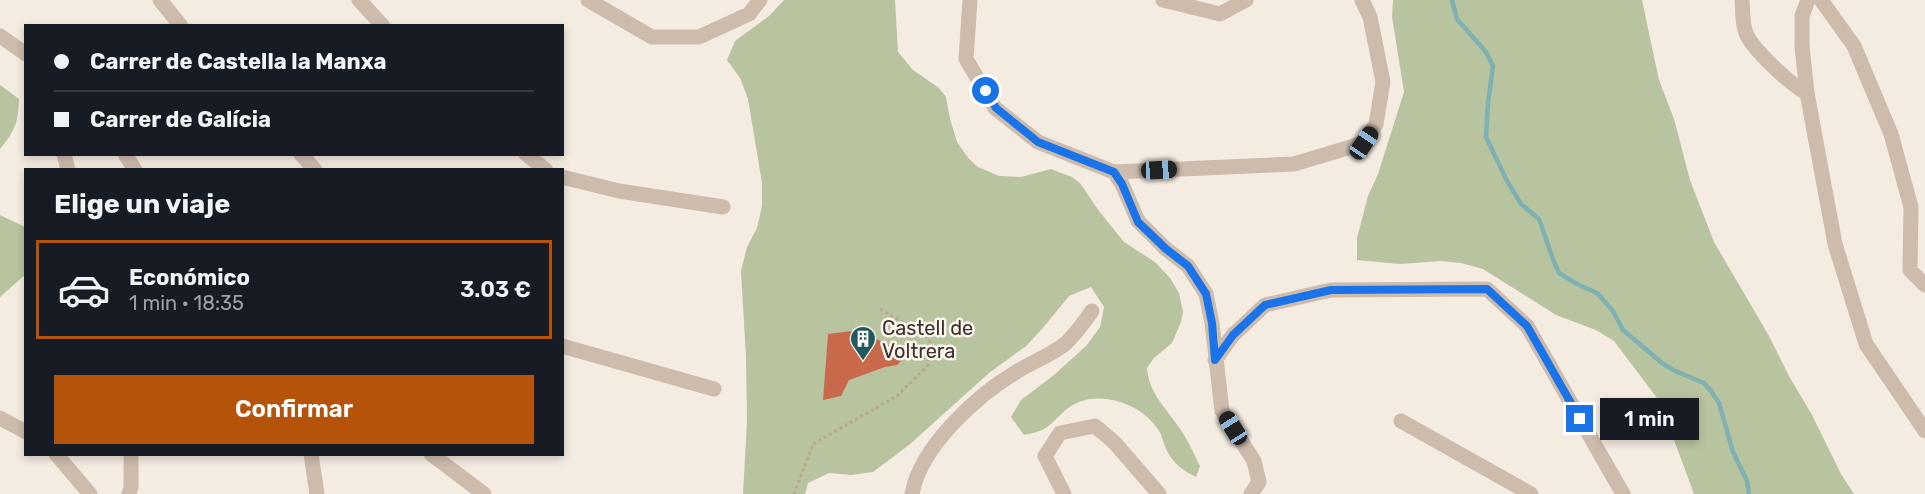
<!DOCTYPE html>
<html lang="es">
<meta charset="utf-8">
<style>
:root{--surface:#171b24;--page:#20242c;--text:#f1f3f6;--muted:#9ea1a6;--line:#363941;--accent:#b45309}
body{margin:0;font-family:Rubik,sans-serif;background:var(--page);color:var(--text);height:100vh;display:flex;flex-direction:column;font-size:22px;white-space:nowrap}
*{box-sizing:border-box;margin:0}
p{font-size:20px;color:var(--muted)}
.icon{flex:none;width:33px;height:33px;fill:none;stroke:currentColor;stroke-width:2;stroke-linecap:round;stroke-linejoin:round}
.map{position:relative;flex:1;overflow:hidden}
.details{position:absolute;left:24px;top:168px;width:540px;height:288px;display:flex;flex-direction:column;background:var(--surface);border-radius:0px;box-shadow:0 3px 9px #0003}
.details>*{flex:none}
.top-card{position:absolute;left:24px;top:24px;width:540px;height:132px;border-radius:0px;box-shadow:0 3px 9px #0003;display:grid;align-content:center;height:132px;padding:0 30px;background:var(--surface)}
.end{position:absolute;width:27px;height:27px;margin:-14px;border:8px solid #1a73e8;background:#fff;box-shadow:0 0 0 3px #fff}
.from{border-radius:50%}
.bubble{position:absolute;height:42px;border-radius:0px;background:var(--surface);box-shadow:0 3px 9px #0003;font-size:20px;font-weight:600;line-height:42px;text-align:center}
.car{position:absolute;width:18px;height:36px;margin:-18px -9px;border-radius:8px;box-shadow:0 0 4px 2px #0007;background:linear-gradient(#222 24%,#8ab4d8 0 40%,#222 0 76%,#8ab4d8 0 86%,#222 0)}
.top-card b{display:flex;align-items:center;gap:21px;height:57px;font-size:22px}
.top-card b+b{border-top:2px solid var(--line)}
.top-card i{width:15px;height:15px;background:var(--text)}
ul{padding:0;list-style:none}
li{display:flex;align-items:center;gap:18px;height:99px;margin:0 12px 9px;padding:0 18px;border:3px solid transparent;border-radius:0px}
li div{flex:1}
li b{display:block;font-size:22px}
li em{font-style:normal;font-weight:600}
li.active{border-color:var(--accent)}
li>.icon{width:54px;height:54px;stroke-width:1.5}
h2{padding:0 30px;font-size:27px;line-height:72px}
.button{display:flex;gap:12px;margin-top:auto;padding:12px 30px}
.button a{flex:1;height:69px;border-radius:0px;background:var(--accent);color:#fff;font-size:24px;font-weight:600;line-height:69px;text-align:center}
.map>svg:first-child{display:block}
</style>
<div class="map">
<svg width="1925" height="494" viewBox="0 0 1925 494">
<rect width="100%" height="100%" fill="#f4ebe1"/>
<!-- green -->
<path fill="#b8c4a0" d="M 784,0 L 895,0 L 898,52 L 913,70 L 939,88 L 946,97 L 950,119 L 957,142 L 969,159 L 978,167 L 999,176 L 1021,177 L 1051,169 L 1072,177 L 1080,183 L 1099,211 L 1124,242 L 1155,262 L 1170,278 L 1179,293 L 1183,312 L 1181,322 L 1172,343 L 1154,358 L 1147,368 C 1149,397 1172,413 1185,437 C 1191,446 1195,457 1200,466 L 1196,477 C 1183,471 1172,462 1166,449 C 1163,442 1162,434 1157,428 C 1141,405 1105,392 1079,402 C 1064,408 1058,419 1046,428 C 1040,432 1031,433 1024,435 L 1011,417 L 1021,400 L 1054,375 L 1087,345 L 1100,327 L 1104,307 L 1091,287 L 1069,296 L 1042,329 L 1026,346 L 989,373 L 909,445 L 873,472 L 851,475 L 829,473 L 808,483 L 805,494 L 743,494 L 747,421 L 746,357 L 741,271 L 747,247 L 757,228 L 762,206 L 762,183 L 748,99 L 740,78 L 727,60 L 735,41 L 769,16 Z
M 1393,0 L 1642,0 L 1659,80 L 1674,119 L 1690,180 L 1714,242 L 1769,336 L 1789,376 L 1812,415 L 1841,474 L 1854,494 L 1694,494 L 1660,402 L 1614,341 L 1596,330 L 1556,315 L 1483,269 L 1461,263 L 1441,261 L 1400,264 L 1357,260 L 1357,238 L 1368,196 L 1378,174 L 1404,92 L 1392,17 Z
M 0,85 L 19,99 C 18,123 15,131 0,149 Z
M 0,215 L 25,227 L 26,274 L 0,297 Z"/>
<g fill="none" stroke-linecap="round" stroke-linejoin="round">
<!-- stream -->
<path stroke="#7fb0b2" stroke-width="4.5" d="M 1452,0 L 1457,19 L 1486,52 L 1493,66 L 1488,103 L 1486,137 L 1507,181 L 1521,204 L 1539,219 L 1554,262 L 1559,273 L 1577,284 L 1597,293 L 1613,311 L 1623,330 L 1662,363 L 1673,370 L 1704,383 L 1711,391 L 1719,403 L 1733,452 L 1747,481 L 1749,494"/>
</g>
<!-- building -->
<path fill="#c8694b" d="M 859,330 L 894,348 L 903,359 L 897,365 L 885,367 L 849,380 L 841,396 L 823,400 L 828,334 Z"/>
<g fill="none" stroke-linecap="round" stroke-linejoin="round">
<!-- path -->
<path stroke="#b9a596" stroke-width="3" stroke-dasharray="3 3" stroke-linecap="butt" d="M 794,494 L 813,444 L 897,396 L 928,365 L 930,338 L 880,309"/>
<!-- minor -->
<path stroke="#cdbbac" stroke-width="15" d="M 160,0 L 181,26
M 359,0 L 383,26
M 588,0 L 652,37 L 699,37 L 749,14 L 760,0
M 970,0 L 966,59 L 995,108 L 1038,142 L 1114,172 L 1294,164 L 1364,143 L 1376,124 L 1383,82 L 1370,17 L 1362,0
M 1163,0 L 1220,14 L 1246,0
M 1742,0 C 1743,11 1742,23 1746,33 C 1752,49 1792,86 1807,93
M 1808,0 L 1802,16 L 1802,46 L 1807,93 L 1835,244 L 1866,344 L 1925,431
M 1821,0 L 1854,46 L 1891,134 L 1911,207 L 1910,270 L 1925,285
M 0,36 L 26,54
M 64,154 L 68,170
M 125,154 L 135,170
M 301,154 L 315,170
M 526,154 L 546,170
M 1114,172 L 1122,184 L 1138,221 L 1166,249 L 1188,266 L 1206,294 L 1212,323 L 1222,411 L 1254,461 L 1259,482 L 1251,494
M 562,177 L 619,191 L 723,207
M 562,346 L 714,389
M 1215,360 L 1233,335 L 1265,305 L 1331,290 L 1487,289 L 1527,326 L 1623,494
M 0,418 L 26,432
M 1401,421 L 1531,494
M 56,454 L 90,494
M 311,454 L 317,494
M 431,454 L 484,494
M 129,494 L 131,487 L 131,454
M 912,494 C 920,447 978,394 1018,371 C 1034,361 1052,355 1066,343 C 1076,334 1084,322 1092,311
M 1064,494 L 1045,456 L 1060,433 L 1095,426 L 1114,442 L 1159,494"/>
</g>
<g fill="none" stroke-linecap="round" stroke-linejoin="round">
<!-- route -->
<path stroke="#1a73e8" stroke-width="8" d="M 986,91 L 996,108 L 1038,142 L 1114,172 L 1122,184 L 1138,222 L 1166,249 L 1188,266 L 1206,294 L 1212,323 L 1215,360 L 1233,335 L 1265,305 L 1331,290 L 1487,289 L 1527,326 L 1580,419"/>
</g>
<!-- icons -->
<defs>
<symbol id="building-pin" viewBox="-11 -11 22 30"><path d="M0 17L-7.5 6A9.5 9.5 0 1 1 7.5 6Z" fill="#1f5a5e" stroke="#fbf5ee"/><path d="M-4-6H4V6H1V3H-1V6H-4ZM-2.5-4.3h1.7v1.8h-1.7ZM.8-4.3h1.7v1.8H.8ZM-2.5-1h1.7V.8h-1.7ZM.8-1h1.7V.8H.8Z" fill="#fff"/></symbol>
</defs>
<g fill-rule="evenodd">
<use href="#building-pin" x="848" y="324" width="30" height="40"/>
</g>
<g text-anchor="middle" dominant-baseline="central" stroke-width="5" stroke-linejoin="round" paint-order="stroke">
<!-- poi labels -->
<g font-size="20" fill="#3b302b" stroke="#fbf5ee" text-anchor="start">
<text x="882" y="328">Castell de<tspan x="882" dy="23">Voltrera</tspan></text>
</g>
</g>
</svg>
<i class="end from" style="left:986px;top:91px"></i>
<i class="end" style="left:1580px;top:419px"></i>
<div class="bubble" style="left:1600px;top:398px;width:99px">1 min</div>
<i class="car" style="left:1364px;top:143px;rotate:34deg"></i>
<i class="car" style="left:1159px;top:170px;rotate:87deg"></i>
<i class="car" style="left:1233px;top:428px;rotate:328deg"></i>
<div class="top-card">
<b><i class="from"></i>Carrer de Castella la Manxa</b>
<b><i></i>Carrer de Galícia</b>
</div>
<section class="details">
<h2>Elige un viaje</h2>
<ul>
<li class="active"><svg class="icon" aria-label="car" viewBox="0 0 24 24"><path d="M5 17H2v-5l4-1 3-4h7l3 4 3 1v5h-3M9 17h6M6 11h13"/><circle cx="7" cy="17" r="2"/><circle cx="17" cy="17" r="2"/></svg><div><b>Económico</b><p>1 min · 18:35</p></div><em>3.03 €</em></li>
</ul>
<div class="button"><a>Confirmar</a></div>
</section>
</div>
